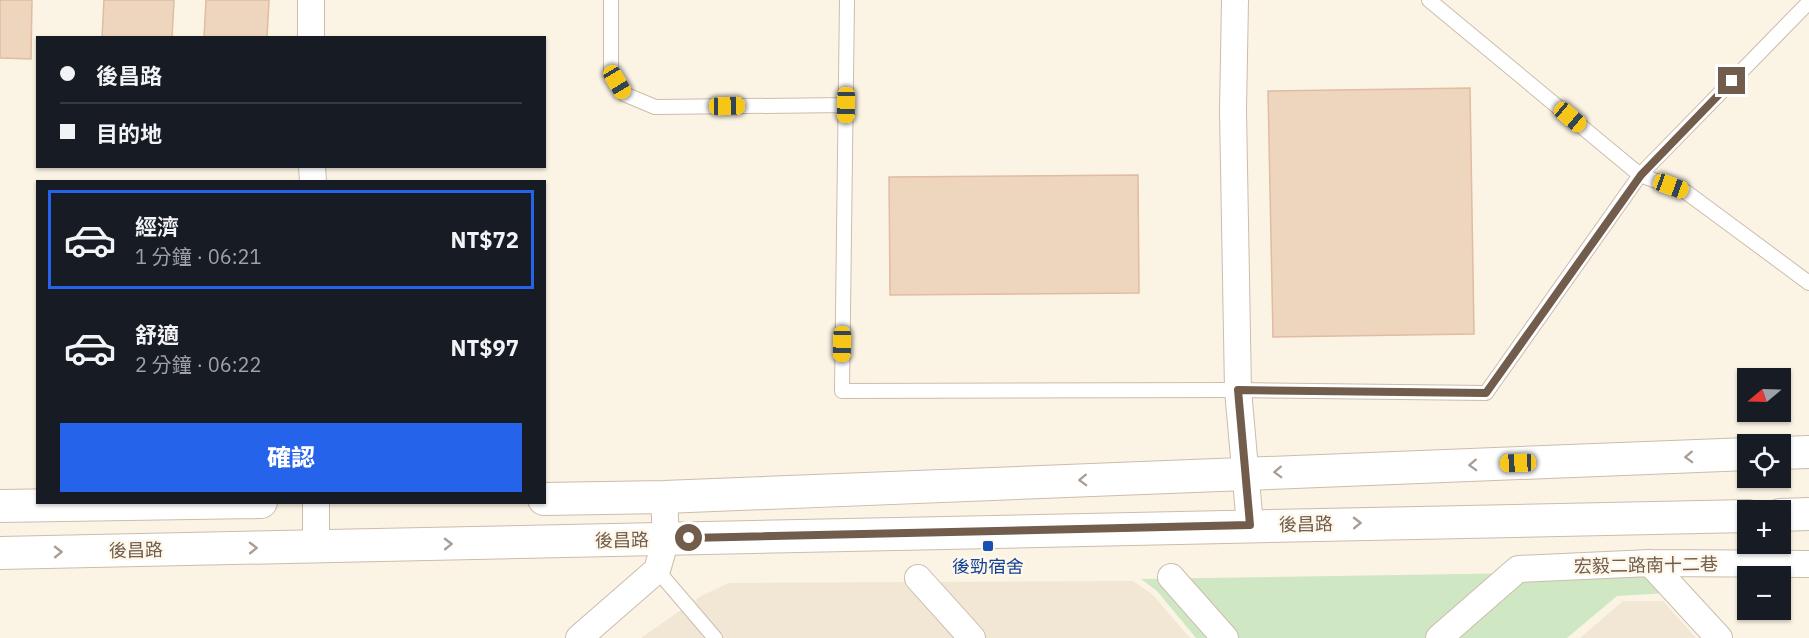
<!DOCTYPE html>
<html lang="zh-TW">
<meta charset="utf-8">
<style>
:root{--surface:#171b24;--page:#242831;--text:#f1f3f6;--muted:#9ea1a6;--line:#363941;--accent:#2563eb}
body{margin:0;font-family:"IBM Plex Sans","Noto Sans TC",sans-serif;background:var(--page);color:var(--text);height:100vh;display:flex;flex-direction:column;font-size:22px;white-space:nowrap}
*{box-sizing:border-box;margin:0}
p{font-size:20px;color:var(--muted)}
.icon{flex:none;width:33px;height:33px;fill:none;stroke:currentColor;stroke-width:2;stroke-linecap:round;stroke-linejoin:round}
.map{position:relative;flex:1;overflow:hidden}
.panel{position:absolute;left:36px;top:180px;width:510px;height:324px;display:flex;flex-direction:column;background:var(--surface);border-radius:0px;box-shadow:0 2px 4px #0004}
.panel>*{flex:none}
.hud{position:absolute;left:36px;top:36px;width:510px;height:132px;border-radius:0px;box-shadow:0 2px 4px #0004;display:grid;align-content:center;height:132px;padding:0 24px;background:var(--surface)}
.needle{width:39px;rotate:251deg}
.buttons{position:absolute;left:1737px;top:368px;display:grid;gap:12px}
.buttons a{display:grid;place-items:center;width:54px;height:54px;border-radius:0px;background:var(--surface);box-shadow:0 2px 4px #0004;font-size:30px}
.end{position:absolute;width:27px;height:27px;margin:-14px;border:8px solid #725c4c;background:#fff;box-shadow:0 0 0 3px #fff}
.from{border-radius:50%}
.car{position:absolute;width:18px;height:36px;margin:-18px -9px;border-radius:8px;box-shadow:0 0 4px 2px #0007;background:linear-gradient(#f5c518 24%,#345 0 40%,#f5c518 0 76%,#345 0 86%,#f5c518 0)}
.hud b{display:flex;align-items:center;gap:21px;height:57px;font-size:22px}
.hud b+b{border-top:2px solid var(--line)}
.hud i{width:15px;height:15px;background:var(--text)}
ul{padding:10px 0 0;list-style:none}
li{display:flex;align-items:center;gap:18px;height:99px;margin:0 12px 9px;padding:0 12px;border:3px solid transparent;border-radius:0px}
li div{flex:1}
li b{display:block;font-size:22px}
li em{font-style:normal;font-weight:800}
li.active{border-color:var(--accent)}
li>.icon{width:54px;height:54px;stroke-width:1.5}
.action{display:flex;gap:12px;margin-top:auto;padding:12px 24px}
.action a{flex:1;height:69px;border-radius:0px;background:var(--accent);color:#fff;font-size:24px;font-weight:800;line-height:69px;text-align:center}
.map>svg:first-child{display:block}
</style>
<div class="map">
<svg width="1809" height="638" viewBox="0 0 1809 638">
<rect width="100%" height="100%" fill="#fbf4e5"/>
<!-- residential -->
<path fill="#f2e6d4" d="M 1133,581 L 1152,594 L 1190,638 L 641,638 L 701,596 L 729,583 Z
M 1623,601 L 1663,601 L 1696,638 L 1580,638 Z"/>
<!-- green -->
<path fill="#d0e7c4" d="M 1649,571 L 1668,593 L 1617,596 L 1567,638 L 1196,638 L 1157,591 L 1141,579 Z"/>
<!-- building -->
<path fill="#eed5be" stroke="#e0bca0" stroke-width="1.5" d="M 0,0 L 32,0 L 31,59 L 0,58 Z
M 104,0 L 174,0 L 172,38 L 102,38 Z
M 206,0 L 269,0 L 267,38 L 204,38 Z
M 1470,88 L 1474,334 L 1273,337 L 1268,91 Z
M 1138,175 L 1139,293 L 890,295 L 889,177 Z"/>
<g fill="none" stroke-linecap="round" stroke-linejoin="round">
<defs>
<path id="service" d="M 611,0 L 611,71 L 624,94 L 655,107 L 846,105
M 847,0 L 842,391 L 1238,390 L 1486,393 L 1640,175 L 1809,2
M 1429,0 L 1640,175 L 1686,192 L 1809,283
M 657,570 L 715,638"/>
<path id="minor" d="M 311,0 L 311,38
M 1235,0 L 1233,111 L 1238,390 L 1250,525
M 312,166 L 313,182
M 316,502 L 316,547
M 1650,563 L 1719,638
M 1171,577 L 1225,638
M 918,578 L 972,638
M 579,638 L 657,570 L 666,539 L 664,497
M 1439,638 L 1518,569 L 1650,563 L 1809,564"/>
<path id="tertiary" d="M 1780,453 L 1809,452
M 544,499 L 664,497 L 1748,454
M 0,506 L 261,502
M 1780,515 L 1809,514
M 0,553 L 1748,516"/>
</defs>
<!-- service casing -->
<use href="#service" stroke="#ccbcac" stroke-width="16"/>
<!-- minor casing -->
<use href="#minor" stroke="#ccbcac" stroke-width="28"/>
<!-- tertiary casing -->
<use href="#tertiary" stroke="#ccbcac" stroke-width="34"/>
<!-- service -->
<use href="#service" stroke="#fff" stroke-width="14"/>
<!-- minor -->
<use href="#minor" stroke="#fff" stroke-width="26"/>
<!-- tertiary -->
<use href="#tertiary" stroke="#fff" stroke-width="32"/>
</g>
<!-- one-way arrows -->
<defs><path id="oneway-chevron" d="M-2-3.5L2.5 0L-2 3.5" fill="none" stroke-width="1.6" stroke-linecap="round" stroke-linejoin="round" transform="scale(1.5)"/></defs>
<g stroke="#aa9d94">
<use href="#oneway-chevron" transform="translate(1689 457) rotate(178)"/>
<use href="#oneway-chevron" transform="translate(1473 465) rotate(178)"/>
<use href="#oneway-chevron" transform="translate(1278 472) rotate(178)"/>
<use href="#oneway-chevron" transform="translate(1083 480) rotate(178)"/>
<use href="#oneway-chevron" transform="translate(1357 523) rotate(-1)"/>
<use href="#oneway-chevron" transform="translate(448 544) rotate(-1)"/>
<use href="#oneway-chevron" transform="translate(253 548) rotate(-1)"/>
<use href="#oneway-chevron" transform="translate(58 552) rotate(-1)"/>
</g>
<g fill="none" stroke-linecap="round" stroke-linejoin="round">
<!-- route -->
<path stroke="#725c4c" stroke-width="8" d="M 689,538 L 1250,525 L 1238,390 L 1486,393 L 1641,175 L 1732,81"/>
</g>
<!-- markers -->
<rect fill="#1a4fb4" stroke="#fef8eb" stroke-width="2" x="982" y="540" width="12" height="12" rx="3"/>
<g text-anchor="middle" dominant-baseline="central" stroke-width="5" stroke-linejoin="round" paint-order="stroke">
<!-- street labels -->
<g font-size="18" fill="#725c4c" stroke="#fef8eb">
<text transform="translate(1306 524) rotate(-1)">後昌路</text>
<text transform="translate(622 540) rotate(-1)">後昌路</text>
<text transform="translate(136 550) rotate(-1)">後昌路</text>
<text transform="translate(1646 565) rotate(-1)">宏毅二路南十二巷</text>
</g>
<!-- transit labels -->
<g font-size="18" fill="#164399" stroke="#fef8eb">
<text x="988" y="566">後勁宿舍</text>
</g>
</g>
</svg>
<div class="buttons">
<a><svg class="needle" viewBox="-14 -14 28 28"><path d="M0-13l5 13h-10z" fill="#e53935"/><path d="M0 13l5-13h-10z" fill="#9ea1a6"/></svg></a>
<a><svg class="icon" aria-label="locate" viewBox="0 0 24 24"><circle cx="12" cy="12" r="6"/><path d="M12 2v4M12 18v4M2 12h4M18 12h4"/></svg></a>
<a>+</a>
<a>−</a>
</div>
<i class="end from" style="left:689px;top:538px"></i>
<i class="end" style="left:1732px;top:81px"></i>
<i class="car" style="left:617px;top:82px;rotate:149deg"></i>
<i class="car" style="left:846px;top:105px;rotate:181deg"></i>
<i class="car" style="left:727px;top:106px;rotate:89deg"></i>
<i class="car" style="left:1570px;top:117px;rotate:130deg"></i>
<i class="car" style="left:1671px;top:186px;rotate:110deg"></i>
<i class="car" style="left:842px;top:344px;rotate:181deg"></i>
<i class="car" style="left:1518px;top:463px;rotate:268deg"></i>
<div class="hud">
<b><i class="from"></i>後昌路</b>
<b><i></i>目的地</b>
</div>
<section class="panel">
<ul>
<li class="active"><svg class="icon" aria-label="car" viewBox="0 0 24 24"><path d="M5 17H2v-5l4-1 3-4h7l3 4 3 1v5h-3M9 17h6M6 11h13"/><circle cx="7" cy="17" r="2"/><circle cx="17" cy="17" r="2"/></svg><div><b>經濟</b><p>1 分鐘 · 06:21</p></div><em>NT$72</em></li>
<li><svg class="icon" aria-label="car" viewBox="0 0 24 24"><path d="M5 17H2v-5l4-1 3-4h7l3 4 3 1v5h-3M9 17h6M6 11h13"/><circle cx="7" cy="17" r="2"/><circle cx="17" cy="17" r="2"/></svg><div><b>舒適</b><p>2 分鐘 · 06:22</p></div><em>NT$97</em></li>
</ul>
<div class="action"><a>確認</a></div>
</section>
</div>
